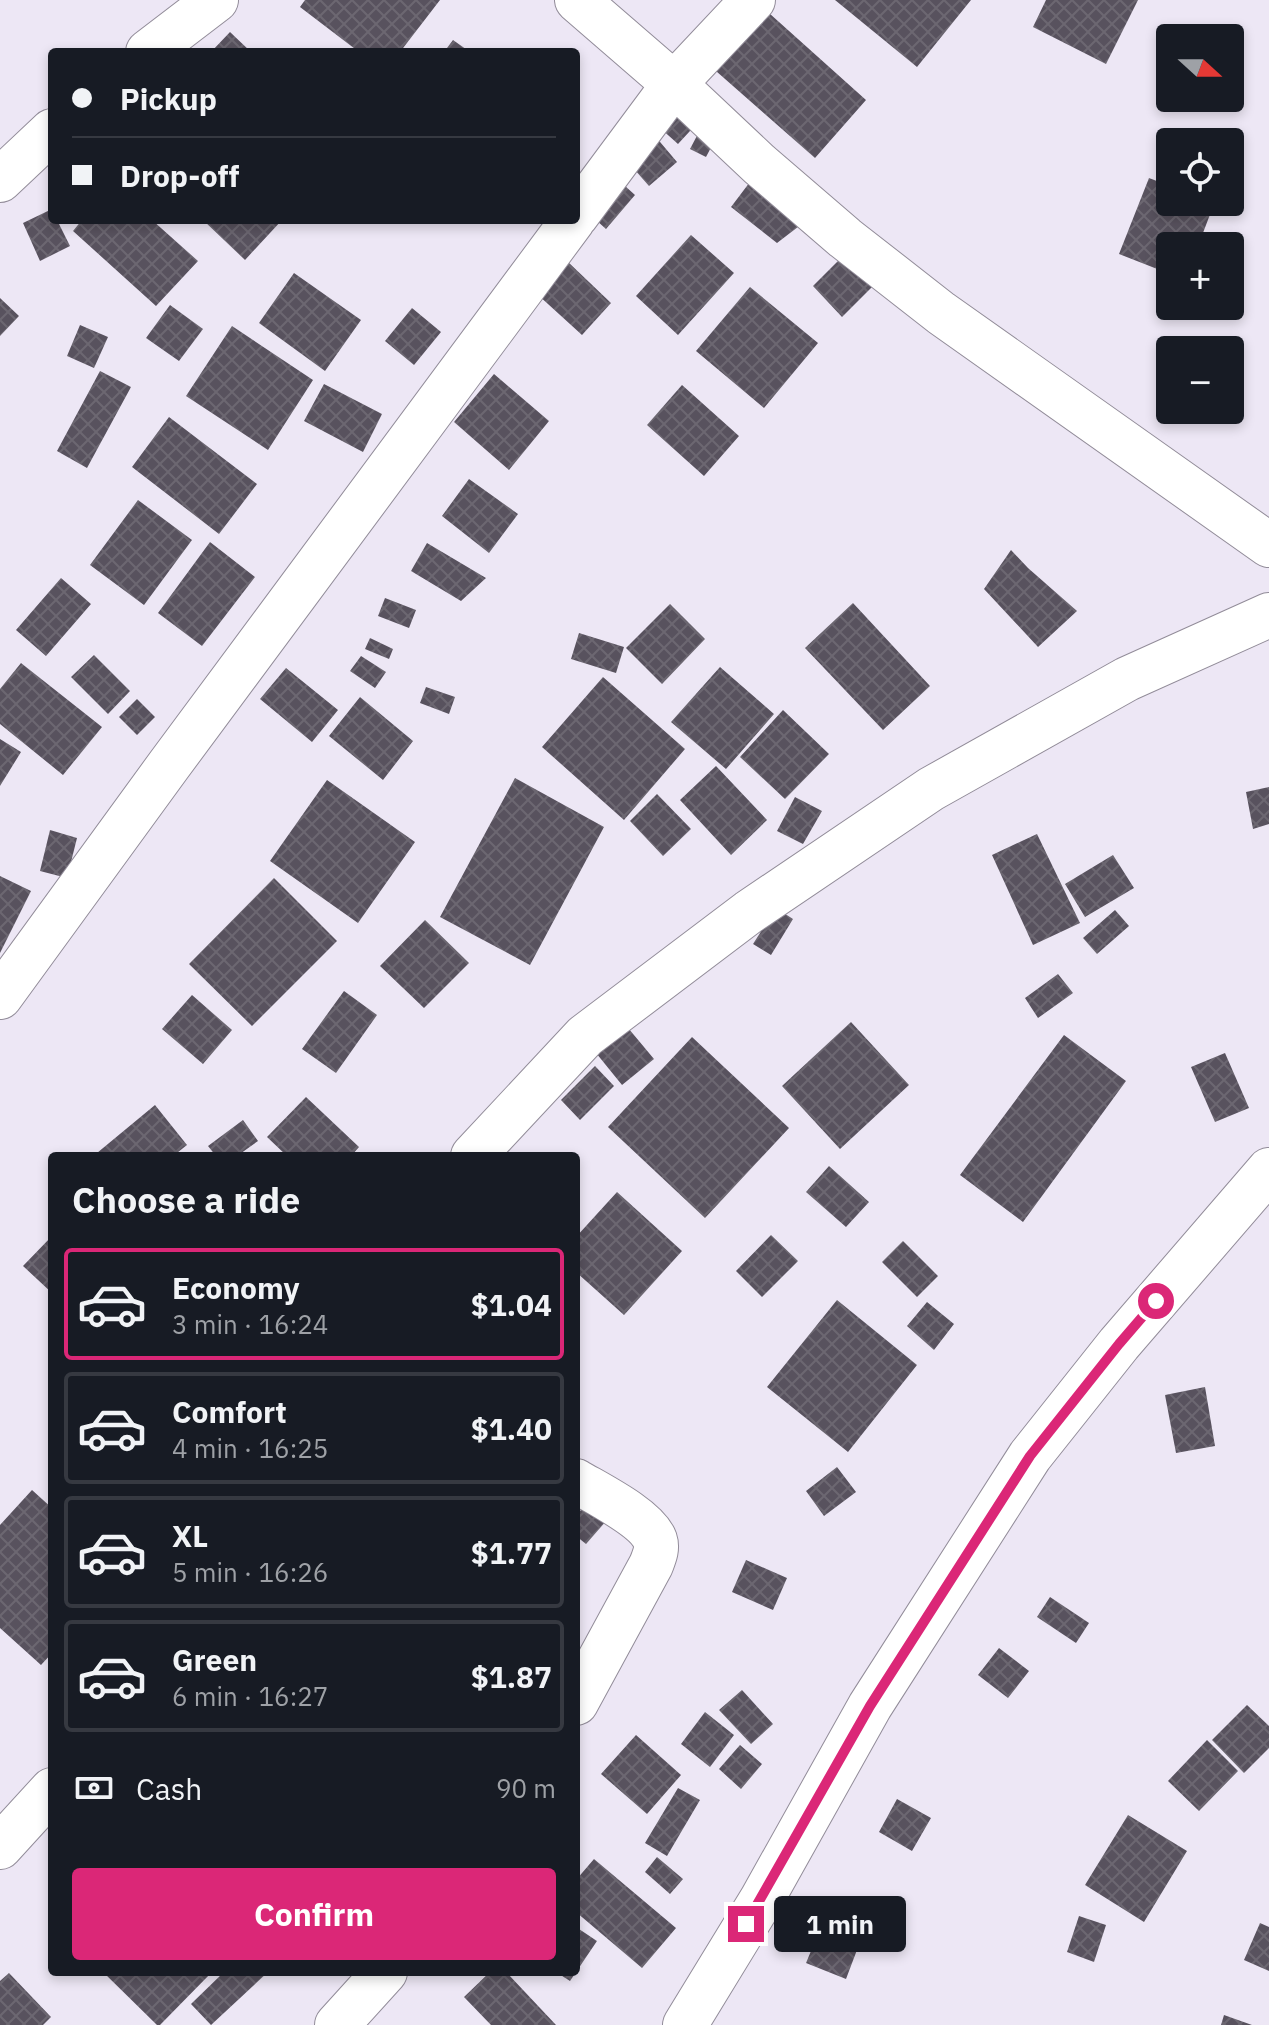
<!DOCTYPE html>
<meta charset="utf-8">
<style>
:root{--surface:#171b24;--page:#242831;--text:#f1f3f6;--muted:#9ea1a6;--line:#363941;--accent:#db2777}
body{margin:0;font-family:"IBM Plex Sans",sans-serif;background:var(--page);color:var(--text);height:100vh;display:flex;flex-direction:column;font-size:30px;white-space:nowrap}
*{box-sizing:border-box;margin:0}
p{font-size:26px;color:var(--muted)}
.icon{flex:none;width:44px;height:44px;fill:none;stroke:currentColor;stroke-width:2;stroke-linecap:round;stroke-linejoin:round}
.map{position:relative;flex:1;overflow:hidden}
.details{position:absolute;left:48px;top:1152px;width:532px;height:824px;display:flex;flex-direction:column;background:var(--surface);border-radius:8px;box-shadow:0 4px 12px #0003}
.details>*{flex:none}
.top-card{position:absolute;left:48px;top:48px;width:532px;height:176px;border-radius:8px;box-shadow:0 4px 12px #0003;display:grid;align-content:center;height:176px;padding:0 24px;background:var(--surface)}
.needle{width:52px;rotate:111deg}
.tools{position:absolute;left:1156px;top:24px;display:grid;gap:16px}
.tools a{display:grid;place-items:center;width:88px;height:88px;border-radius:8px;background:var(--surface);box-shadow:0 4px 12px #0003;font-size:40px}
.end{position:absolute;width:36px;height:36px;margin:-18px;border:10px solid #db2777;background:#fff;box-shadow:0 0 0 4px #fff}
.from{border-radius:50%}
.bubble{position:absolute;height:56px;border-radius:8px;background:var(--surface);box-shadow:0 4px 12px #0003;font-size:26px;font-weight:700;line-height:56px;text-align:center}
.top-card b{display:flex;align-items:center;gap:28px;height:76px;font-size:30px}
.top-card b+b{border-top:2px solid var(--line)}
.top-card i{width:20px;height:20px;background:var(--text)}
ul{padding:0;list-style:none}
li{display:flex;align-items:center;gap:24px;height:112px;margin:0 16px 12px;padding:0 8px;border:4px solid var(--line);border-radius:8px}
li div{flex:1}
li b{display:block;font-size:30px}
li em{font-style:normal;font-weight:700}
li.active{border-color:var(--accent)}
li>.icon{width:72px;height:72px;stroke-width:1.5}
h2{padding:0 24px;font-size:36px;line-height:96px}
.pay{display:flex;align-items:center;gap:20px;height:88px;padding:0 24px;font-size:30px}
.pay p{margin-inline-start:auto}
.primary-button{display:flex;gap:16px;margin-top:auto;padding:16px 24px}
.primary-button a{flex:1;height:92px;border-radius:8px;background:var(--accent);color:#fff;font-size:32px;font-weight:700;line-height:92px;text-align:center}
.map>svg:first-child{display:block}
</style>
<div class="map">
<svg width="1269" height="2025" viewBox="0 0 1269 2025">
<defs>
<pattern id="building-cross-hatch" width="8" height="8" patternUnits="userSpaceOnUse" patternTransform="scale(2)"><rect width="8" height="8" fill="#58525e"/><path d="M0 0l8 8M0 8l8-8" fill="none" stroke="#6c6771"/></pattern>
</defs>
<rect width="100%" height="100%" fill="#ede7f5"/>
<!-- building -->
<path fill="url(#building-cross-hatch)" d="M 305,0 L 440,0 L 400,52 L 359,52 L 300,7 Z
M 835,0 L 971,0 L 917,67 Z
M 1046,0 L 1138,0 L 1106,64 L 1033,27 Z
M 760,5 L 866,100 L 815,158 L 708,64 Z
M 230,32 L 251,52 L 211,52 Z
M 453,40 L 470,52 L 444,52 Z
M 681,101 L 701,119 L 678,144 L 659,127 Z
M 700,130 L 716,138 L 706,157 L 690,149 Z
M 655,136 L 677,162 L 649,186 L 627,161 Z
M 604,167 L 635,195 L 606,229 L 576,202 Z
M 756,174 L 811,217 L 777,243 L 731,207 Z
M 1149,178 L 1170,186 L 1170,202 L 1209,202 L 1214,204 L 1198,246 L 1170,246 L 1170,274 L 1119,254 Z
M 52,209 L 52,220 L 57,220 L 70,246 L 40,261 L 23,223 Z
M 82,220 L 152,220 L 198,261 L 156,306 L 73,231 Z
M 203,220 L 282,220 L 245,260 Z
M 691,235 L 734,273 L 678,335 L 636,296 Z
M 850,249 L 879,280 L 842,317 L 813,286 Z
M 567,261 L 611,303 L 582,335 L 537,294 Z
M 294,273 L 361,320 L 325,371 L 259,323 Z
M 750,287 L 818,343 L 764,408 L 696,351 Z
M 0,298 L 19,316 L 0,336 Z
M 170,305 L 203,329 L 179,361 L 146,338 Z
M 412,308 L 441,332 L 414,365 L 385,341 Z
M 80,325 L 108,337 L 94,368 L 67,356 Z
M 232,326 L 313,380 L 268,450 L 186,396 Z
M 100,371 L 131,387 L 87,468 L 57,451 Z
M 494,374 L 549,421 L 509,470 L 454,422 Z
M 324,384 L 382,414 L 363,452 L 304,421 Z
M 682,385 L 739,436 L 704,476 L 647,425 Z
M 169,417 L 257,484 L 219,534 L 132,467 Z
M 469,479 L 518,514 L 489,553 L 442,516 Z
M 138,500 L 192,540 L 144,605 L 90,565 Z
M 210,542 L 255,577 L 202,646 L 158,613 Z
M 427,543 L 486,578 L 461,601 L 411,571 Z
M 1011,550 L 1028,568 L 1077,611 L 1038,647 L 984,589 Z
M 61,578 L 91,604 L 46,656 L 16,630 Z
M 385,598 L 416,610 L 409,628 L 378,616 Z
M 853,603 L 930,686 L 883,730 L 805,648 Z
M 670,604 L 705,639 L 662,684 L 626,648 Z
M 579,633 L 624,647 L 616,673 L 571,659 Z
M 370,638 L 393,649 L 389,659 L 365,649 Z
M 94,655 L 130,691 L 108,714 L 71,677 Z
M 361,656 L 386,672 L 375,688 L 350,671 Z
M 21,663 L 102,727 L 63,775 L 0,724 L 0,689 Z
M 720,667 L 774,714 L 726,769 L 671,722 Z
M 286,668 L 338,710 L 312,742 L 260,699 Z
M 603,677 L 685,749 L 624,820 L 542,747 Z
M 426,687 L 455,697 L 449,714 L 420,703 Z
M 360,697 L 413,741 L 383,780 L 329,736 Z
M 137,699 L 155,717 L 137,735 L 119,717 Z
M 783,710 L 829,754 L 785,799 L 740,757 Z
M 0,739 L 21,752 L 0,786 Z
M 716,766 L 767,820 L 731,855 L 680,800 Z
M 515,778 L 604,827 L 530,965 L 440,917 Z
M 327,780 L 415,842 L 358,923 L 270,861 Z
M 1269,787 L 1269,824 L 1253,829 L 1246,792 Z
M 657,794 L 691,829 L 663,856 L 630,821 Z
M 795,797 L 822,811 L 803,844 L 777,831 Z
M 50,830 L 77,838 L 67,878 L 40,871 Z
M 1037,834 L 1080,923 L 1033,945 L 992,855 Z
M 1113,855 L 1134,888 L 1085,917 L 1065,884 Z
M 0,876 L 31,891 L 0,953 Z
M 274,878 L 337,941 L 252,1026 L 189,964 Z
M 776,908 L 793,919 L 771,955 L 753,944 Z
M 1115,910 L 1129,926 L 1097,954 L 1083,938 Z
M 425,920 L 469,963 L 424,1008 L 380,966 Z
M 1058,974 L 1073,993 L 1038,1018 L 1025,998 Z
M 344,991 L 377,1015 L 336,1073 L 302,1049 Z
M 192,995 L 232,1030 L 203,1064 L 162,1029 Z
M 851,1022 L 909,1085 L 840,1149 L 782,1086 Z
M 624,1023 L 654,1059 L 622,1085 L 592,1048 Z
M 1064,1035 L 1126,1081 L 1023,1222 L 960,1175 Z
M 692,1037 L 789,1128 L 705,1218 L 608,1127 Z
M 1225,1053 L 1249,1108 L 1215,1122 L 1191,1067 Z
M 595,1066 L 614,1086 L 580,1120 L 561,1100 Z
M 306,1097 L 359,1147 L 351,1156 L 287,1156 L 267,1137 Z
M 155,1105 L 187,1145 L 173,1156 L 99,1156 L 97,1153 Z
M 243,1120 L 258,1141 L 237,1156 L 216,1156 L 208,1146 Z
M 829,1166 L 869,1202 L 846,1227 L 806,1192 Z
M 617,1192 L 682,1251 L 624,1315 L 576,1272 L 576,1237 Z
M 771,1235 L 798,1261 L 762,1297 L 736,1271 Z
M 52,1236 L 52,1293 L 23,1266 Z
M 903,1241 L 938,1276 L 917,1297 L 882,1262 Z
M 837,1300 L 917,1365 L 848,1452 L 767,1387 Z
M 927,1302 L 954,1324 L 934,1350 L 907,1326 Z
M 1205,1387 L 1215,1446 L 1176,1453 L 1165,1395 Z
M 837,1467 L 856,1492 L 824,1516 L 806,1491 Z
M 32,1490 L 52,1508 L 52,1653 L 41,1665 L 0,1628 L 0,1525 Z
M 588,1503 L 607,1520 L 586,1544 L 576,1536 L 576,1515 Z
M 746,1560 L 787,1578 L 773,1610 L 732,1592 Z
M 1050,1597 L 1089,1623 L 1076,1643 L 1037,1617 Z
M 999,1648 L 1029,1671 L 1008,1698 L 978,1675 Z
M 742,1690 L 773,1724 L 751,1744 L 719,1710 Z
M 1247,1705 L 1269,1726 L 1269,1748 L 1244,1773 L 1212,1740 Z
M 705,1712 L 734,1735 L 710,1767 L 681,1744 Z
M 636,1735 L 681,1775 L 647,1814 L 601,1774 Z
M 1207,1740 L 1238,1771 L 1199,1811 L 1168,1781 Z
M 740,1745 L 762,1764 L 741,1789 L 719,1769 Z
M 678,1788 L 700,1800 L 667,1856 L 645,1843 Z
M 897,1799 L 931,1818 L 912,1851 L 879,1832 Z
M 1128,1815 L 1187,1851 L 1144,1922 L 1085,1885 Z
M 657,1857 L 683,1879 L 670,1894 L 645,1872 Z
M 594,1859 L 676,1928 L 642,1968 L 576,1912 L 576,1880 Z
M 1079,1916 L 1106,1925 L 1094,1962 L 1067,1952 Z
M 1260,1923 L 1269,1927 L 1269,1971 L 1244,1960 Z
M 576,1927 L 597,1941 L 570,1981 L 556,1972 L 576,1972 Z
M 821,1927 L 860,1942 L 846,1979 L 806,1963 Z
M 103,1972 L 212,1972 L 160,2025 L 157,2025 Z
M 224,1972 L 268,1972 L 211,2025 L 191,2004 Z
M 490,1972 L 506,1972 L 556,2025 L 491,2025 L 464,1997 Z
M 9,1973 L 51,2017 L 43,2025 L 0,2025 L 0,1981 Z
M 1224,2015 L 1252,2025 L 1221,2025 Z"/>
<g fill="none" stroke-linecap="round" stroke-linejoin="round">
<defs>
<path id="minor" d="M 577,0 L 674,84 L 759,164 L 845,238 L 941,313 L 1269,545
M 148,52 L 216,0
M 0,180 L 52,131
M 576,216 L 674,84 L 753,0
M 0,997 L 169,765 L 573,220
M 473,1156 L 585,1036 L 749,912 L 931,789 L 1127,679 L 1269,615
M 576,1481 C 596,1493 647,1518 655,1540 C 658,1549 654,1557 651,1565 L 576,1703
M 0,1847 L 52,1790
M 337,2025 L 385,1972
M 685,2025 L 762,1899 L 870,1706 L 1030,1456 L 1119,1344 L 1269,1170"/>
</defs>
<!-- minor casing -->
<use href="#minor" stroke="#928c99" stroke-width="46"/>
<!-- minor -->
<use href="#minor" stroke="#fff" stroke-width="44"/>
</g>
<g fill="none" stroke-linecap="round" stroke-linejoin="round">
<!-- route -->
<path stroke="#db2777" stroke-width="10" d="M 746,1924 L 870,1706 L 1030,1456 L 1119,1344 L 1156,1301"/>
</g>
</svg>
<div class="tools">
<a><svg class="needle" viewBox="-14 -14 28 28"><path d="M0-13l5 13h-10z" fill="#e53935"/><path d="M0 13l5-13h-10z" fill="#9ea1a6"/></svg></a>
<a><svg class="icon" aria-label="locate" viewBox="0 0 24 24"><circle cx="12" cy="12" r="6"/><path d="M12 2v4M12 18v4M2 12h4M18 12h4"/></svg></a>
<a>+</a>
<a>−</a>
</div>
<i class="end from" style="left:1156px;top:1301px"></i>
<i class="end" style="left:746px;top:1924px"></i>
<div class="bubble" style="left:774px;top:1896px;width:132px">1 min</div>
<div class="top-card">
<b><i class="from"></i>Pickup</b>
<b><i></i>Drop-off</b>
</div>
<section class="details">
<h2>Choose a ride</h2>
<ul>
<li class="active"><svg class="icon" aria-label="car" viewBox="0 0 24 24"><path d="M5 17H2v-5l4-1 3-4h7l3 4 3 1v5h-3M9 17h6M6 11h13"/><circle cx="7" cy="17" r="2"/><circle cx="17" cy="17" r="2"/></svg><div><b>Economy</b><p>3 min · 16:24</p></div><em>$1.04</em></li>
<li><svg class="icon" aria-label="car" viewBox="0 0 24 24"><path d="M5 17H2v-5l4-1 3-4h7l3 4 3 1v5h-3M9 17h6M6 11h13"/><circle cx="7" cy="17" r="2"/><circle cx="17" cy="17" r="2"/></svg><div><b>Comfort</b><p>4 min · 16:25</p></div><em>$1.40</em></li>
<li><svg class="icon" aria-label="car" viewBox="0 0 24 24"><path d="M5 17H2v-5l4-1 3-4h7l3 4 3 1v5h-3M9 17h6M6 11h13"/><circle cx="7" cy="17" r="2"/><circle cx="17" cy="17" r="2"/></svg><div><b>XL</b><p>5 min · 16:26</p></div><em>$1.77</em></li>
<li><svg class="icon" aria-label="car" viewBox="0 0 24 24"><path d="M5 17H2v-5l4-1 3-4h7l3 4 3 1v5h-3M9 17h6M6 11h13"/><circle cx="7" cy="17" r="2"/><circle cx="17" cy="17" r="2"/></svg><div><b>Green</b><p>6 min · 16:27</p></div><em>$1.87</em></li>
</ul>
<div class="pay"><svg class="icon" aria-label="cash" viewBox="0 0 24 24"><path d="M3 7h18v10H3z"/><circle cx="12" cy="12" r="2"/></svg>Cash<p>90 m</p></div>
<div class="primary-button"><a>Confirm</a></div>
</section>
</div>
